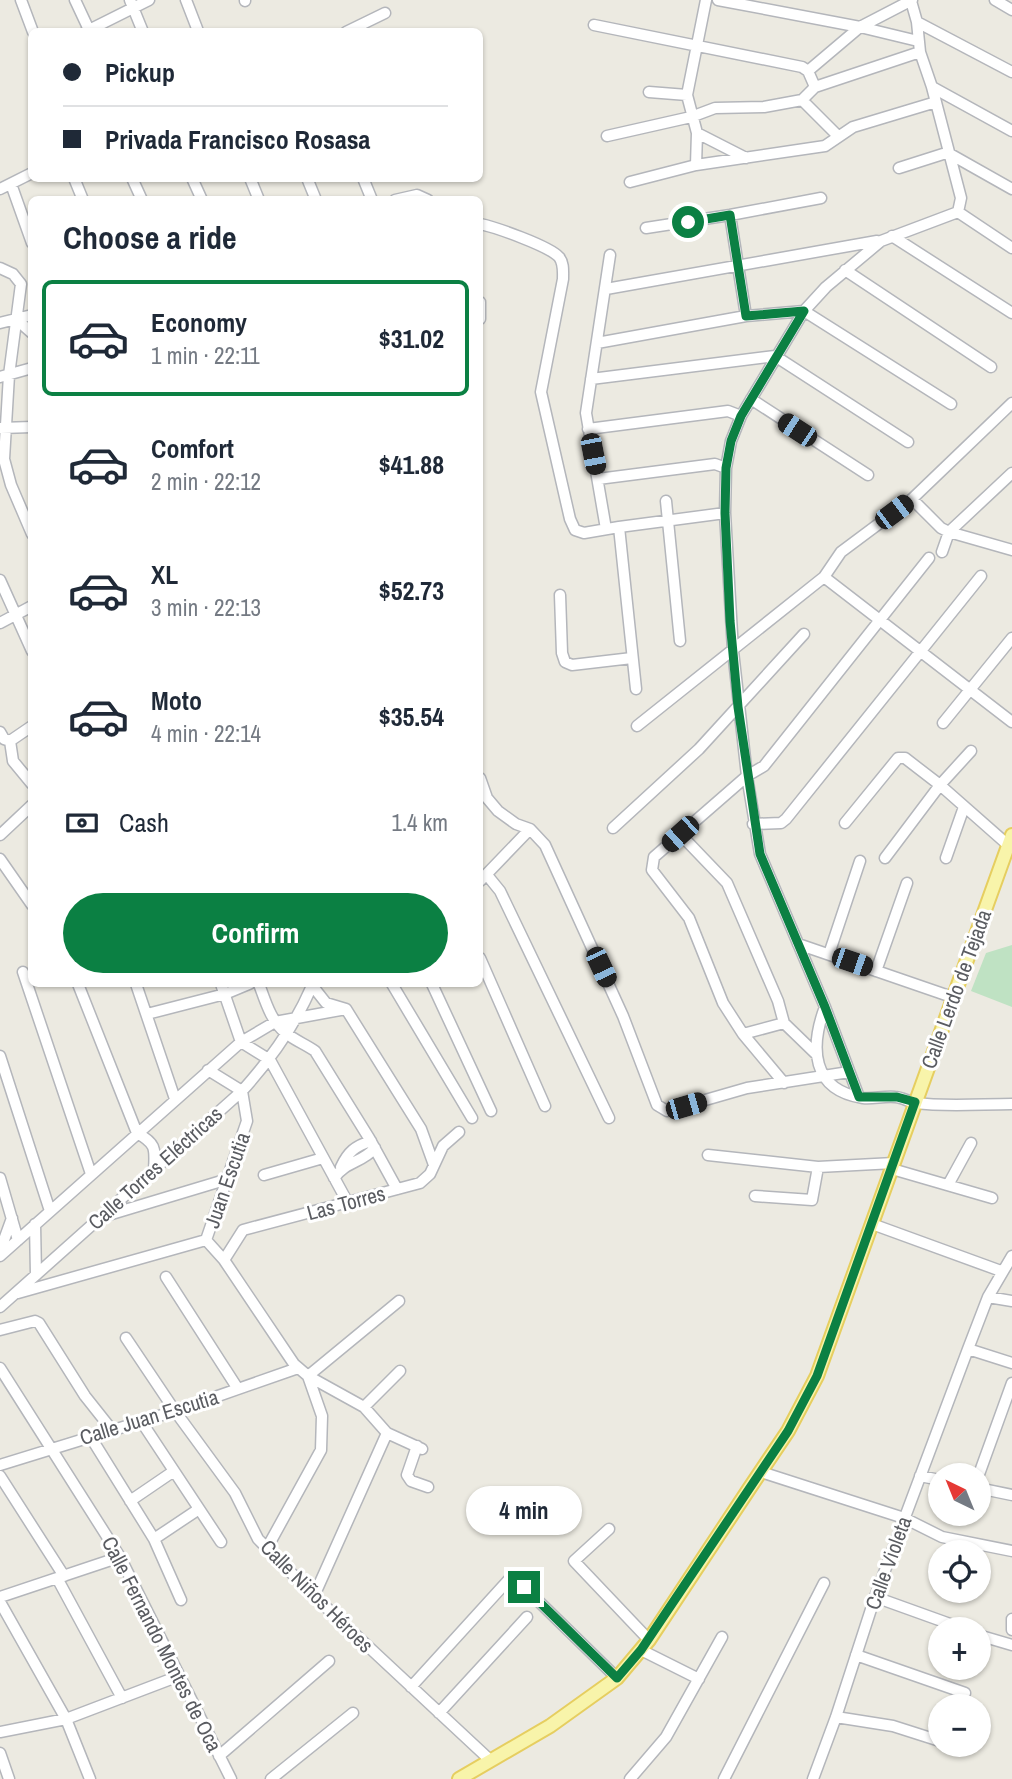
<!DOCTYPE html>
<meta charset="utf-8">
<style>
:root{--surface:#fff;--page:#f2f2f3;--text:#1f2937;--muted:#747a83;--line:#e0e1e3;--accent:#0b8043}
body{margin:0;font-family:"Archivo Narrow",sans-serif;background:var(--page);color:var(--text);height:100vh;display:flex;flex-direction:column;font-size:26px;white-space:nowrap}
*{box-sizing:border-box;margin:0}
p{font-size:23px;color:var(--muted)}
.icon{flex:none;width:38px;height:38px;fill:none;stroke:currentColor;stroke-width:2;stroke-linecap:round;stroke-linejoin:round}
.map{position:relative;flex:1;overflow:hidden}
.drawer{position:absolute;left:28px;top:196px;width:455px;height:791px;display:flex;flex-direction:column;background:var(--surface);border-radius:10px;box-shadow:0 2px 5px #0004}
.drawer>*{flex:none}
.guide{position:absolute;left:28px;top:28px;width:455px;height:154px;border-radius:10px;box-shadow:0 2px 5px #0004;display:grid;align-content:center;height:154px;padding:0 35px;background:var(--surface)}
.needle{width:46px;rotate:317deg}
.controls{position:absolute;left:928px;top:1463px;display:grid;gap:14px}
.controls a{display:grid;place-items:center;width:63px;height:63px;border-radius:50%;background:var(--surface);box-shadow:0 2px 5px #0004;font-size:35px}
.end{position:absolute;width:32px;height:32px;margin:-16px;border:9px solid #0b8043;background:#fff;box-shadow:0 0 0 4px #fff}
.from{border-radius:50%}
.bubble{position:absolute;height:49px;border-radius:24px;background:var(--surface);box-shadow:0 2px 5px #0004;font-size:23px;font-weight:700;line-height:49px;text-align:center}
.car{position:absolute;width:21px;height:42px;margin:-21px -10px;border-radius:9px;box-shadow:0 0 5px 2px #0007;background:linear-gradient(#222 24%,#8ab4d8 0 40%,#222 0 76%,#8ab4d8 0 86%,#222 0)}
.guide b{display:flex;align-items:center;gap:24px;height:66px;font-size:26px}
.guide b+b{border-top:2px solid var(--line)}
.guide i{width:18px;height:18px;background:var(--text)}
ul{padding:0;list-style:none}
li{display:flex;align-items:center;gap:21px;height:116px;margin:0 14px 10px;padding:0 21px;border:4px solid transparent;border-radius:10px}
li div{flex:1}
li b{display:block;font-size:26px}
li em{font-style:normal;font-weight:700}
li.active{border-color:var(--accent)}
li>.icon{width:63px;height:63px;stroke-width:1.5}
h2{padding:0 35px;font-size:32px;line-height:84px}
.pay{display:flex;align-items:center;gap:18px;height:77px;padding:0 35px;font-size:26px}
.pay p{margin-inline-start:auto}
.cta{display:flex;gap:14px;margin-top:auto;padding:14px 35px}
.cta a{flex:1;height:80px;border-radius:42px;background:var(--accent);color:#fff;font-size:28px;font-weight:700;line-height:80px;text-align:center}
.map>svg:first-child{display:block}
</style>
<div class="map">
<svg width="1012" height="1779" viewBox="0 0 1012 1779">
<rect width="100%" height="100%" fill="#eceae1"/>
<!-- green -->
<path fill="#bfe2c3" d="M 1012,945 L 1012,1007 L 971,991 L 986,953 Z"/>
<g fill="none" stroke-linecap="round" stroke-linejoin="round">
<defs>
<path id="minor" d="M 21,0 L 33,32
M 75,0 L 90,32
M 130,0 L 143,32
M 186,0 L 198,31
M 245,0 L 245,1
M 718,0 L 860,27 L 918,41
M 995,0 L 1012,10
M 911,1 L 917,22 L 920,52 L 932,87 L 961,198 L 958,212
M 917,22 L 1012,72
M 594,25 L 802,67 L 808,71 L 815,87
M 85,32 L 149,0
M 346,32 L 385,13
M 808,71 L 860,27 L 912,0
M 932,87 L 1012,131
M 649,92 L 687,95 L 697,133 L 696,165
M 687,95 L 706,0
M 802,100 L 838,136
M 697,133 L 746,158
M 607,136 L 691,117 L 715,108 L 764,107 L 802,100 L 815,87 L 920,52
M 899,168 L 943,154 L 950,154 L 1012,189
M 74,178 L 83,200
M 132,178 L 142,200
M 192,178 L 202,200
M 250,178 L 259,200
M 307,178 L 316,200
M 363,178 L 372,200
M 630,182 L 696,165 L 825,146 L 853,127 L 936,102
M 11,184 L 32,243
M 0,189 L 32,173
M 395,200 L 417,195 L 428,200
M 958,212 L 1012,248
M 730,215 L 746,316
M 480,224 C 495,227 549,246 559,257 C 564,263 563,271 563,279 L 541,392 L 570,519 L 575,530 L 584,533 L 619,527 L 725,513
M 646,228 L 730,215 L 821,198
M 892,236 L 1012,313
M 0,268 L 13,274 L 21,284 L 9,375 L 4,459 L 11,485 L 32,534
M 845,270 L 991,367
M 606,289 L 877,241
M 480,302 L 480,319
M 16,319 L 32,333
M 0,323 L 32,315
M 597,343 L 746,316 L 804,311 L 951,404
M 0,377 L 32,368
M 591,379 L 775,356 L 908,442
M 751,399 L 868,475
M 1,428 L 32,427
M 588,429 L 728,411 L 741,416
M 598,479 L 715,464 L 726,468
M 912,499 L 941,528 L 949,532 L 1012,550
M 666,501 L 680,641
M 619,527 L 636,689
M 606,529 L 586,413 L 610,255
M 942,552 L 949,532 L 1012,473
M 824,577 L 1012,722
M 0,580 L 32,651
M 560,595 L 562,653 L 565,662 L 572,665 L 632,658
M 0,623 L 32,606
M 943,723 L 1012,638
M 637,726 L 824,577 L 841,552 L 912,499 L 1012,403
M 0,732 L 4,739 L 10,741 L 13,761 L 32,784
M 10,741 L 32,726
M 480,778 L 487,798 L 498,811 L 516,824 L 530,829 L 545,845 L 623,1016 L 657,1105 L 667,1111 L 747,1088 L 849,1072
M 845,823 L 898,758 L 905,758 L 940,785 L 1008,845
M 753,824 L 781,823 L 786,819 L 981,576
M 613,828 L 699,749 L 804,634
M 680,834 L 727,883 L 778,1001 L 784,1023 L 815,1053
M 0,835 L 32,805
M 885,858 L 940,785 L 971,751
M 946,858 L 964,807
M 0,859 L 32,905
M 487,875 L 500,891 L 609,1118
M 480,881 L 530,829
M 798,944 L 952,997
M 829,954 L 860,861
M 480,958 L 545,1106
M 876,971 L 907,883
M 23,972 L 91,1174
M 78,984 L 137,1133 C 157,1144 155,1149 154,1171
M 136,984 L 175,1099
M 221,984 L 241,1042 L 270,1060 L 348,1203
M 259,984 C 265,1000 271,1022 286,1033 C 294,1040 305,1044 315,1051 L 369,1138 L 397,1189
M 311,984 L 326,1003 L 346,1009 L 421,1129 L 434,1165
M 392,984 L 472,1118
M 432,984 L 491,1111
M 825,1007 C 810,1047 811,1090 863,1098 C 873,1099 884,1096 895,1097 C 902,1097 909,1102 916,1103 C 944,1107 982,1104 1012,1104
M 147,1014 L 225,994 L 249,984
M 743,1034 L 784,1023
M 0,1056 L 50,1211
M 208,1070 L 242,1091 L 247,1121 L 206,1240 L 224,1260 L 294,1364 L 308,1376 L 364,1407 L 387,1433 L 422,1449
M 784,1083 L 743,1034 L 723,1003 L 689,918 L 652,870 L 654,857 L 747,776 L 764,766 L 929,558
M 859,1097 L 825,1007 L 760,854 L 747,776 L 733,651 L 725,513 L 726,468 L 731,441 L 741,416 L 804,311 L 826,287 L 881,241 L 958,212
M 708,1155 L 818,1167 L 894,1163
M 341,1167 C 348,1152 355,1146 371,1141
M 892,1169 L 992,1198
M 264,1175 L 323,1158
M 0,1178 L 18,1240
M 334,1178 C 346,1161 362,1163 375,1148
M 948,1185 L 971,1143
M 755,1196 L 812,1200 L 818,1167
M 105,1216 L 228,1179
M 35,1224 L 36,1275
M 872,1224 L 1001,1271
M 0,1251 L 12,1218
M 0,1256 L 241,1042 L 275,1022 L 346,1009
M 224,1260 L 243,1230 L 420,1183 L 430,1174 L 443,1146 L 459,1132
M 166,1277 L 238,1389
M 18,1293 L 206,1240
M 988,1297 L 1012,1301
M 0,1307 L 242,1091 C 271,1059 294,1027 311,988
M 0,1330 L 35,1321 L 39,1323 L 85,1396 L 112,1430
M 126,1338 L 175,1411 L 235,1493 L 258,1539 L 314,1596 L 490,1760
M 968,1349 L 1012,1363
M 0,1368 L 120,1557 L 231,1779
M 364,1407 L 400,1371
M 141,1421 L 221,1542
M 90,1436 L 154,1539 L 181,1600
M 417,1446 L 407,1475 L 411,1481 L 428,1487
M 0,1465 L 175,1411 L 298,1368
M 761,1472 L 904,1518 L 942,1537 L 1012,1551
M 0,1476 L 64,1576
M 920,1476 L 940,1480
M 978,1477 L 1012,1383
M 978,1488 L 1012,1495
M 130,1501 L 174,1471
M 609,1529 L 574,1561 L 649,1640
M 154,1539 L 199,1509
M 267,1548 L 321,1450 L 322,1416 L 308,1376 L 399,1301
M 57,1578 L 122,1698
M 524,1587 L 617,1678
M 314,1596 L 387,1433
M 0,1597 L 120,1557
M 875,1597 L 964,1629
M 0,1602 L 66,1719 L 90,1779
M 1012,1619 L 1012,1630
M 978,1635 L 1012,1645
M 641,1650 L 699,1679
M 856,1655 L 965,1693
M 411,1687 L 512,1576
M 439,1713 L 527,1617
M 836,1717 L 893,1726 L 940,1741
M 0,1732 L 66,1719 L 179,1676
M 0,1753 L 9,1779
M 219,1756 L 329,1661
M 271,1779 L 353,1713
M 630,1779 L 666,1737 L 722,1637
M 724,1779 L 824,1583
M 813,1779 L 836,1717 L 875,1597 L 968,1349 L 988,1297 L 1012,1256"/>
<path id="major" d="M 459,1779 L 550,1726 L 617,1678 L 649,1640 L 749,1489 L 788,1431 L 817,1376 L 1012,835"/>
</defs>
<!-- minor casing -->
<use href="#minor" stroke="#b4b6bb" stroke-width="13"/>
<!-- major casing -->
<use href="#major" stroke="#e6ce60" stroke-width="16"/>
<!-- minor -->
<use href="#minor" stroke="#fff" stroke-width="10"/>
<!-- major -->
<use href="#major" stroke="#f8f4aa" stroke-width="12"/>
</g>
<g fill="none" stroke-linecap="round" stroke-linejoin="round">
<!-- route -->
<path stroke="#0b8043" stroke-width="9" d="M 524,1587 L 617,1678 L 641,1650 L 788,1431 L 817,1376 L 915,1102 L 897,1097 L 859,1097 L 825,1007 L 760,854 L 738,707 L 730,621 L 725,513 L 726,468 L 731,441 L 741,416 L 804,311 L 746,316 L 730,215 L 688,222"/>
</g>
<g text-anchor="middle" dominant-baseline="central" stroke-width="6" stroke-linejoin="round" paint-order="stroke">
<!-- street labels -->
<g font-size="21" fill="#5a5c61" stroke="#fff">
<text transform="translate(956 989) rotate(-70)">Calle Lerdo de Tejada</text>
<text transform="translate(155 1168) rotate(-42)">Calle Torres Eléctricas</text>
<text transform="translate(227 1180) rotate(-71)">Juan Escutia</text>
<text transform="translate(346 1203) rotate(-15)">Las Torres</text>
<text transform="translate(149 1417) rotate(-17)">Calle Juan Escutia</text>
<text transform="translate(888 1563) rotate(-70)">Calle Violeta</text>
<text transform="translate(317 1596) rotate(45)">Calle Niños Héroes</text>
<text transform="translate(162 1644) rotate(63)">Calle Fernando Montes de Oca</text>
</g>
</g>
</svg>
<div class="controls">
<a><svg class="needle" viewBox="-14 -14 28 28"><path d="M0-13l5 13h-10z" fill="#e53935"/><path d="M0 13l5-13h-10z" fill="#747a83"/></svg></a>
<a><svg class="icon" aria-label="locate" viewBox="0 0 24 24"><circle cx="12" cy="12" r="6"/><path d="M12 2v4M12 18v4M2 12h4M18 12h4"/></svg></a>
<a>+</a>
<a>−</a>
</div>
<i class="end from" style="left:688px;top:222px"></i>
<i class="end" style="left:524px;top:1587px"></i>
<div class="bubble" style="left:466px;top:1486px;width:116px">4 min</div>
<i class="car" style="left:797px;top:430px;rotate:303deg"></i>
<i class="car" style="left:593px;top:454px;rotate:169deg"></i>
<i class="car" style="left:894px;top:512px;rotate:53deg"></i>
<i class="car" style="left:680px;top:834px;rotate:228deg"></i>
<i class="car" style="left:852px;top:962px;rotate:109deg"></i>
<i class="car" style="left:601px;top:967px;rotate:155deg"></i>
<i class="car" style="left:686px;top:1106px;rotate:74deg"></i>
<div class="guide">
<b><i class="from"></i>Pickup</b>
<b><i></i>Privada Francisco Rosasa</b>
</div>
<section class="drawer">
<h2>Choose a ride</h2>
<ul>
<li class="active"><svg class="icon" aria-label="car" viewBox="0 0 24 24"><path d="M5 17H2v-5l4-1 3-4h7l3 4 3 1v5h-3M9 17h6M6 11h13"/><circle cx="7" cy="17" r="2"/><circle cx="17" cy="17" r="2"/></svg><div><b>Economy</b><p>1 min · 22:11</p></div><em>$31.02</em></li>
<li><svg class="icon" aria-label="car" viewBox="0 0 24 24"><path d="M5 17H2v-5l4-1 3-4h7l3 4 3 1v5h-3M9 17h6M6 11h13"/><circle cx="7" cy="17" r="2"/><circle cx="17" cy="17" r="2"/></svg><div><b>Comfort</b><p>2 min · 22:12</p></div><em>$41.88</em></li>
<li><svg class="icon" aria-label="car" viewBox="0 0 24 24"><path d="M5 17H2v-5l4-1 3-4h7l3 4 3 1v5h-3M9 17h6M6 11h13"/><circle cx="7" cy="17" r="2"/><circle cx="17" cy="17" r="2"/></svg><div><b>XL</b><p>3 min · 22:13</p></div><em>$52.73</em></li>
<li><svg class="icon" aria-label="car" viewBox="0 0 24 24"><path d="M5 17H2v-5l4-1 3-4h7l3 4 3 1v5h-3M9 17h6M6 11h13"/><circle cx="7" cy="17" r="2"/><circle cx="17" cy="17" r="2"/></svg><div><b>Moto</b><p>4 min · 22:14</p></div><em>$35.54</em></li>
</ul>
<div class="pay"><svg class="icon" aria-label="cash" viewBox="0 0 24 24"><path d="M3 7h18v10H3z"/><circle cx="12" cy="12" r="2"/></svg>Cash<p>1.4 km</p></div>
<div class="cta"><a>Confirm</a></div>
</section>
</div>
